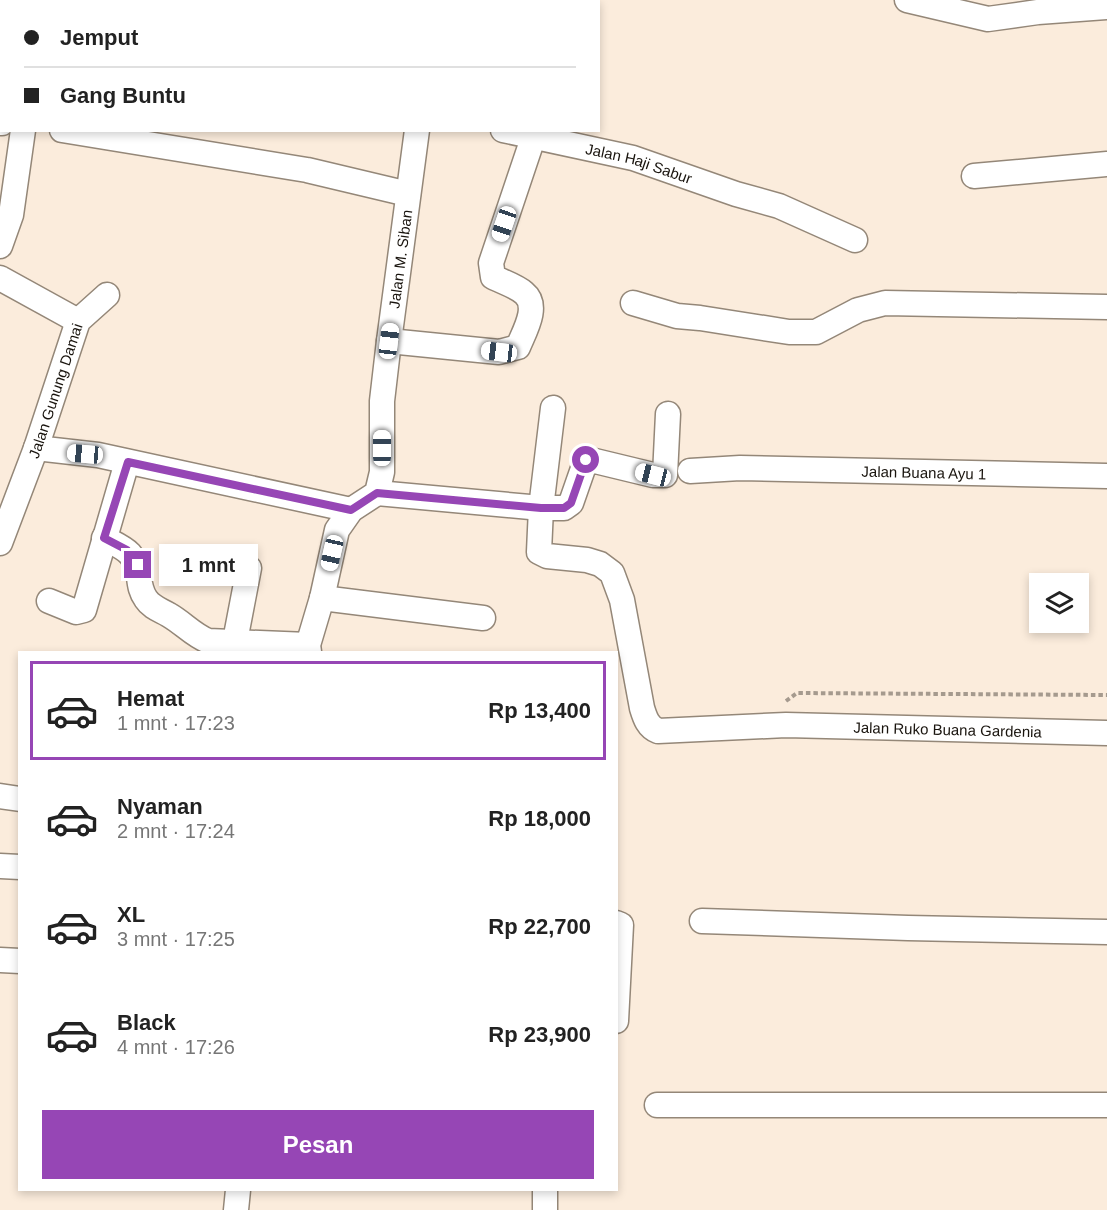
<!DOCTYPE html>
<html lang="id">
<meta charset="utf-8">
<style>
:root{--surface:#fff;--page:#f2f2f2;--text:#222;--muted:#767676;--line:#e0e0e0;--accent:#9646b5}
body{margin:0;font-family:Arial,sans-serif;background:var(--page);color:var(--text);height:100vh;display:flex;flex-direction:column;font-size:22px;white-space:nowrap}
*{box-sizing:border-box;margin:0}
p{font-size:20px;color:var(--muted)}
.icon{flex:none;width:33px;height:33px;fill:none;stroke:currentColor;stroke-width:2;stroke-linecap:round;stroke-linejoin:round}
.map{position:relative;flex:1;overflow:hidden}
.drawer{position:absolute;left:18px;top:651px;width:600px;height:540px;display:flex;flex-direction:column;background:var(--surface);border-radius:0px;box-shadow:0 3px 9px #0003}
.drawer>*{flex:none}
.banner{position:absolute;left:0px;top:0px;width:600px;height:132px;box-shadow:0 3px 9px #0003;display:grid;align-content:center;height:132px;padding:0 24px;background:var(--surface)}
.controls{position:absolute;left:1029px;top:573px;display:grid;gap:12px}
.controls a{display:grid;place-items:center;width:60px;height:60px;border-radius:0px;background:var(--surface);box-shadow:0 3px 9px #0003;font-size:30px}
.end{position:absolute;width:27px;height:27px;margin:-14px;border:8px solid #9646b5;background:#fff;box-shadow:0 0 0 3px #fff}
.from{border-radius:50%}
.bubble{position:absolute;height:42px;border-radius:0px;background:var(--surface);box-shadow:0 3px 9px #0003;font-size:20px;font-weight:700;line-height:42px;text-align:center}
.car{position:absolute;width:18px;height:36px;margin:-18px -9px;border-radius:8px;box-shadow:0 0 4px 2px #0007;background:linear-gradient(#fff 24%,#345 0 40%,#fff 0 76%,#345 0 86%,#fff 0)}
.banner b{display:flex;align-items:center;gap:21px;height:57px;font-size:22px}
.banner b+b{border-top:2px solid var(--line)}
.banner i{width:15px;height:15px;background:var(--text)}
ul{padding:10px 0 0;list-style:none}
li{display:flex;align-items:center;gap:18px;height:99px;margin:0 12px 9px;padding:0 12px;border:3px solid transparent;border-radius:0px}
li div{flex:1}
li b{display:block;font-size:22px}
li em{font-style:normal;font-weight:700}
li.current{border-color:var(--accent)}
li>.icon{width:54px;height:54px;stroke-width:1.5}
.primary-button{display:flex;gap:12px;margin-top:auto;padding:12px 24px}
.primary-button a{flex:1;height:69px;border-radius:0px;background:var(--accent);color:#fff;font-size:24px;font-weight:700;line-height:69px;text-align:center}
.map>svg:first-child{display:block}
</style>
<div class="map">
<svg width="1107" height="1210" viewBox="0 0 1107 1210">
<rect width="100%" height="100%" fill="#fbecdc"/>
<g fill="none" stroke-linecap="round" stroke-linejoin="round">
<defs>
<g id="minor">
<path d="M 0,0 L 3,2"/>
<path d="M 506,0 L 509,2"/>
<path d="M 907,0 L 988,19 L 1038,12 L 1107,7"/>
<path d="M 436,2 L 437,0"/>
<path d="M 578,2 L 579,0"/>
<path d="M 0,123 L 2,123"/>
<path d="M 62,130 L 307,170 L 408,194"/>
<path id="s1" d="M 503,130 L 633,158 L 736,194 L 779,206 L 855,240"/>
<path d="M 974,176 L 1107,164"/>
<path d="M 0,246 L 11,215 L 23,130"/>
<path d="M 0,278 L 78,321"/>
<path d="M 633,303 L 677,316 L 700,318 L 789,332 L 816,332 L 858,310 L 885,303 L 1107,307"/>
<path d="M 389,341 L 499,352 L 518,347 C 524,332 540,306 524,293 C 516,286 503,282 493,277 L 491,263 L 533,138"/>
<path id="s2" d="M 553,408 L 541,508 L 539,552 L 547,556 L 587,560 L 600,564 L 612,573 L 622,600 L 642,708 C 645,718 648,727 658,731 L 786,725 L 1107,733"/>
<path d="M 36,448 L 98,455 L 351,510"/>
<path id="s3" d="M 690,471 L 740,468 L 1107,476"/>
<path d="M 377,493 L 541,508 L 564,508 L 571,503 L 586,460 L 591,460 L 653,475 L 665,475 L 668,414"/>
<path d="M 104,538 C 125,549 136,552 139,577 C 140,586 141,592 146,599 C 152,608 161,610 169,615 C 183,623 193,635 208,641 L 308,645"/>
<path id="s4" d="M 0,543 L 36,448 L 78,321 L 107,295"/>
<path d="M 322,598 L 483,618"/>
<path d="M 49,601 L 76,612 L 84,610 L 127,462"/>
<path d="M 235,641 L 249,568"/>
<path id="s5" d="M 309,652 L 308,645 L 322,598 L 337,530 L 351,510 L 377,493 L 382,472 L 382,401 L 389,341 L 417,130"/>
<path d="M 0,796 L 20,799"/>
<path d="M 0,866 L 20,867"/>
<path d="M 702,921 L 908,928 L 1107,932"/>
<path d="M 616,923 L 621,925 L 616,1021"/>
<path d="M 0,960 L 20,961"/>
<path d="M 657,1105 L 1107,1105"/>
<path d="M 236,1210 L 238,1190"/>
<path d="M 545,1210 L 545,1190"/>
</g>
</defs>
<!-- minor casing -->
<use href="#minor" stroke="#948778" stroke-width="27"/>
<!-- path -->
<path stroke="#a59a8e" stroke-width="4" stroke-dasharray="4.5 3" stroke-linecap="butt" d="M 786,701 L 797,693 L 1107,695"/>
<!-- minor -->
<use href="#minor" stroke="#fff" stroke-width="24"/>
</g>
<g fill="none" stroke-linecap="round" stroke-linejoin="round">
<!-- route -->
<path stroke="#9646b5" stroke-width="8" d="M 138,565 L 127,550 L 104,538 L 128,462 L 351,510 L 377,493 L 541,508 L 564,508 L 571,503 L 586,460"/>
</g>
<g text-anchor="middle" dominant-baseline="central" stroke-width="5" stroke-linejoin="round" paint-order="stroke">
<!-- street labels -->
<g font-size="15" fill="#19140e" stroke="#fbecdc">
<text stroke="none"><textPath href="#s1" startOffset="140">Jalan Haji Sabur</textPath></text>
<text stroke="none"><textPath href="#s5" startOffset="417">Jalan M. Siban</textPath></text>
<text stroke="none"><textPath href="#s4" startOffset="162">Jalan Gunung Damai</textPath></text>
<text stroke="none"><textPath href="#s3" startOffset="234">Jalan Buana Ayu 1</textPath></text>
<text stroke="none"><textPath href="#s2" startOffset="680">Jalan Ruko Buana Gardenia</textPath></text>
</g>
</g>
</svg>
<div class="controls">
<a><svg class="icon" aria-label="layers" viewBox="0 0 24 24"><path d="M12 4l9 5-9 5-9-5zM3 14l9 5 9-5"/></svg></a>
</div>
<i class="end from" style="left:586px;top:460px"></i>
<i class="end" style="left:138px;top:565px"></i>
<div class="bubble" style="left:159px;top:544px;width:99px">1 mnt</div>
<i class="car" style="left:504px;top:224px;rotate:199deg"></i>
<i class="car" style="left:389px;top:341px;rotate:7deg"></i>
<i class="car" style="left:499px;top:352px;rotate:277deg"></i>
<i class="car" style="left:382px;top:448px;rotate:0deg"></i>
<i class="car" style="left:85px;top:454px;rotate:275deg"></i>
<i class="car" style="left:653px;top:475px;rotate:284deg"></i>
<i class="car" style="left:332px;top:553px;rotate:193deg"></i>
<div class="banner">
<b><i class="from"></i>Jemput</b>
<b><i></i>Gang Buntu</b>
</div>
<section class="drawer">
<ul>
<li class="current"><svg class="icon" aria-label="car" viewBox="0 0 24 24"><path d="M5 17H2v-5l4-1 3-4h7l3 4 3 1v5h-3M9 17h6M6 11h13"/><circle cx="7" cy="17" r="2"/><circle cx="17" cy="17" r="2"/></svg><div><b>Hemat</b><p>1 mnt · 17:23</p></div><em>Rp 13,400</em></li>
<li><svg class="icon" aria-label="car" viewBox="0 0 24 24"><path d="M5 17H2v-5l4-1 3-4h7l3 4 3 1v5h-3M9 17h6M6 11h13"/><circle cx="7" cy="17" r="2"/><circle cx="17" cy="17" r="2"/></svg><div><b>Nyaman</b><p>2 mnt · 17:24</p></div><em>Rp 18,000</em></li>
<li><svg class="icon" aria-label="car" viewBox="0 0 24 24"><path d="M5 17H2v-5l4-1 3-4h7l3 4 3 1v5h-3M9 17h6M6 11h13"/><circle cx="7" cy="17" r="2"/><circle cx="17" cy="17" r="2"/></svg><div><b>XL</b><p>3 mnt · 17:25</p></div><em>Rp 22,700</em></li>
<li><svg class="icon" aria-label="car" viewBox="0 0 24 24"><path d="M5 17H2v-5l4-1 3-4h7l3 4 3 1v5h-3M9 17h6M6 11h13"/><circle cx="7" cy="17" r="2"/><circle cx="17" cy="17" r="2"/></svg><div><b>Black</b><p>4 mnt · 17:26</p></div><em>Rp 23,900</em></li>
</ul>
<div class="primary-button"><a>Pesan</a></div>
</section>
</div>
